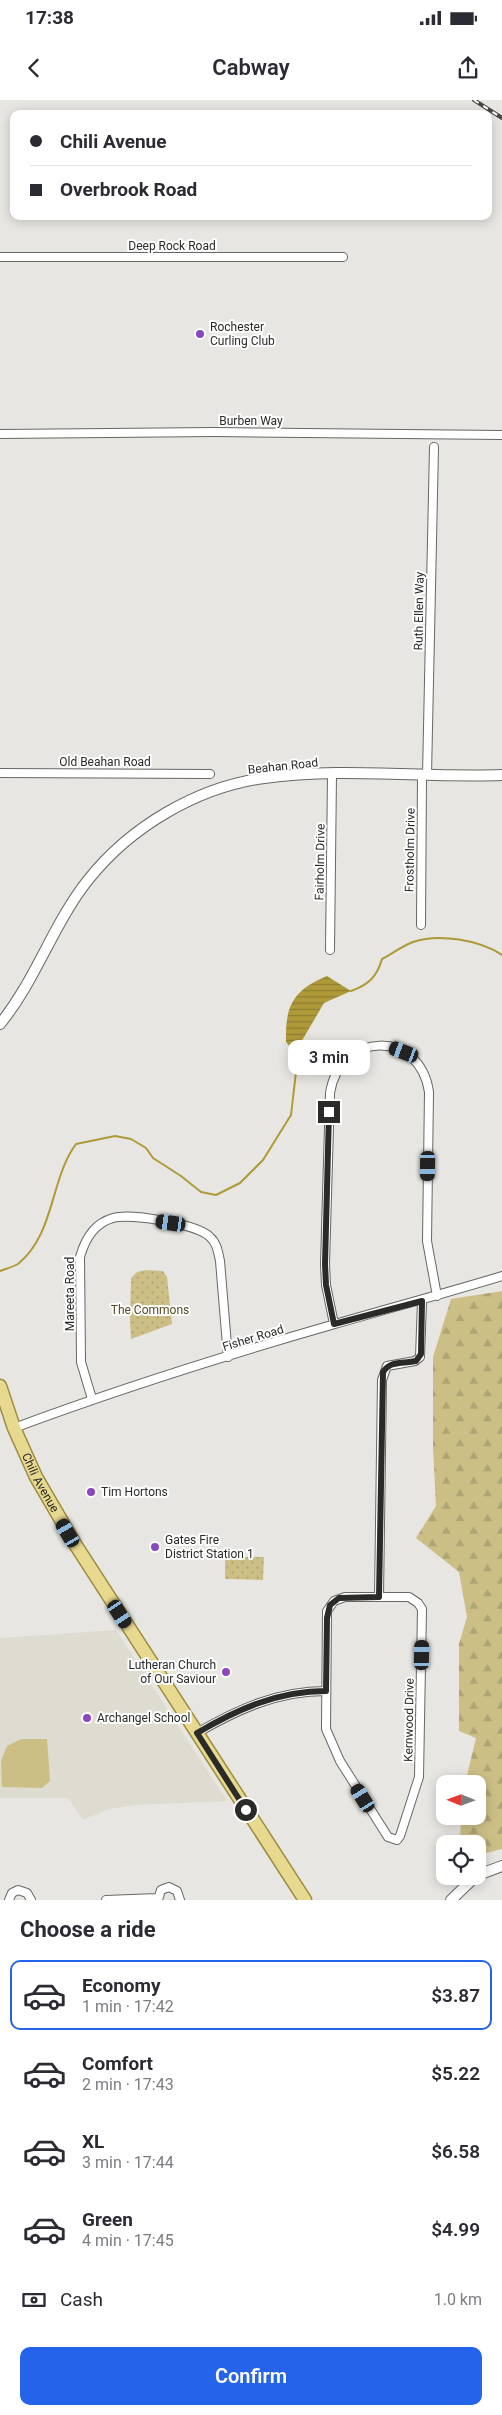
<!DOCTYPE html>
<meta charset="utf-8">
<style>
:root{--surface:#fff;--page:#f2f2f3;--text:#2b2b33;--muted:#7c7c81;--line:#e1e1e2;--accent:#2563eb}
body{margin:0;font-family:Roboto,sans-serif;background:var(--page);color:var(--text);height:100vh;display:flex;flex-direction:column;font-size:19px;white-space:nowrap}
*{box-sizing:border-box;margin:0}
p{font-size:16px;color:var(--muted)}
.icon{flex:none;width:28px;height:28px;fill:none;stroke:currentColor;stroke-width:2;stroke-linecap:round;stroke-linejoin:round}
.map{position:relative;height:1800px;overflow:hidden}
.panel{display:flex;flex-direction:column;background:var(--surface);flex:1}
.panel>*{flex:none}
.top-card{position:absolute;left:10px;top:10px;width:482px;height:110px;border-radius:10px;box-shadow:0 2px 12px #0003;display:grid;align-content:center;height:110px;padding:0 20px;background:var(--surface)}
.needle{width:32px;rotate:271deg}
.tools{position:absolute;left:436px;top:1675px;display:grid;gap:10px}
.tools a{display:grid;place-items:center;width:50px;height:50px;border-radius:10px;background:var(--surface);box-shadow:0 2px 12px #0003;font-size:25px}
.end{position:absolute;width:22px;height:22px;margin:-11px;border:6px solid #2a2a28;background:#fff;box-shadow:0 0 0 2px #fff}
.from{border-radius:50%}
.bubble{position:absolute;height:35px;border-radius:10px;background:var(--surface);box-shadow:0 2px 12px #0003;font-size:16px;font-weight:600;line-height:35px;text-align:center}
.car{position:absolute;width:15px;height:30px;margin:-15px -8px;border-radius:6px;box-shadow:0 0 4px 1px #0007;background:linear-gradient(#222 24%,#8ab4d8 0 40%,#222 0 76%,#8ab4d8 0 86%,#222 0)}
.top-card b{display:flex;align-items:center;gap:18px;height:48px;font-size:19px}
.top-card b+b{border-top:1px solid var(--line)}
.top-card i{width:12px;height:12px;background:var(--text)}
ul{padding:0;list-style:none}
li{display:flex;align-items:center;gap:15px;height:70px;margin:0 10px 8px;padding:0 10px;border:2px solid transparent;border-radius:10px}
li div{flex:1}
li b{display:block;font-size:19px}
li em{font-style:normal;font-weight:600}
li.selected{border-color:var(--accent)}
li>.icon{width:45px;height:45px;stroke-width:1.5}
h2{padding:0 20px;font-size:22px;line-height:60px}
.pay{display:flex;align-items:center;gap:12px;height:55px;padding:0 20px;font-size:19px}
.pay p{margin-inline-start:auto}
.primary-button{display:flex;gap:10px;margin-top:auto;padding:10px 20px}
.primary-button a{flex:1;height:58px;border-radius:10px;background:var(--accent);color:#fff;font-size:20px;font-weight:600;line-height:58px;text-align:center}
.status{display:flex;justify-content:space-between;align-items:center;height:35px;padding:0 25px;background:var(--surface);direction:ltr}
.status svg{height:14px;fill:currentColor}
header{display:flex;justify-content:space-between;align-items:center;height:65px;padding:0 20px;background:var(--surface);font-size:22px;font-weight:600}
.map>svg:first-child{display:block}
</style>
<div class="status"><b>17:38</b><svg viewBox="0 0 49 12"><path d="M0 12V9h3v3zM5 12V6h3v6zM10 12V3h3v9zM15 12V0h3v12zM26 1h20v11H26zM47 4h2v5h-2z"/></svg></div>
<header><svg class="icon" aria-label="back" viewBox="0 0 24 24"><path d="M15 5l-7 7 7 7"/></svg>Cabway<svg class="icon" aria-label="share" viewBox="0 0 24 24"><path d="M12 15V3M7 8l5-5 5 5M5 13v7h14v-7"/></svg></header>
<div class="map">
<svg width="502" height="1800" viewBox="0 0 502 1800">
<defs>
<pattern id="grass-dots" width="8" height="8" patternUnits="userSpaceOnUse" patternTransform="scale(1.25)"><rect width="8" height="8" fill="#ccbf86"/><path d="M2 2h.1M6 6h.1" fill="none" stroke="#afa474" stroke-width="1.8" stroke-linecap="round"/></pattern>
<pattern id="forest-firs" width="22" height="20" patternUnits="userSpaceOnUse" patternTransform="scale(1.25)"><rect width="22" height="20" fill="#ccbf86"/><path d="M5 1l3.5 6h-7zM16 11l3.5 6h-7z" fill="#afa474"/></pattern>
<pattern id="water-rules" width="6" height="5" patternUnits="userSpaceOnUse" patternTransform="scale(1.25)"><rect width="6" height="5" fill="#ae9a39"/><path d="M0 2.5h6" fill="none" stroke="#8e7e30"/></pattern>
</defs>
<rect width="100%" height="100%" fill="#e7e6e2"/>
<!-- built -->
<path fill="#dedcd1" d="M 116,1530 L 227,1701 L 136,1705 L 109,1709 L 83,1720 L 68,1698 L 0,1698 L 0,1538 Z"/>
<!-- grass -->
<path fill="url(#grass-dots)" d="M 146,1170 L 163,1171 L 167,1177 L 172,1224 L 131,1239 L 130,1220 L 131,1178 L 137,1172 Z
M 225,1457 L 264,1457 L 263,1480 L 225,1479 Z"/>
<!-- forest -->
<path fill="url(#forest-firs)" d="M 502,1191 L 502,1749 L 478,1755 L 478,1744 L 460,1744 L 461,1716 L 478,1716 L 478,1684 L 465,1684 L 476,1638 L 459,1631 L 459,1544 L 467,1517 L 459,1472 L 416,1438 L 436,1406 L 433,1347 L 433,1257 L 451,1199 Z"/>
<!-- garden -->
<path fill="#ccbf86" d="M 21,1639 L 47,1639 L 50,1681 L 42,1688 L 2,1687 L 1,1661 L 7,1646 Z"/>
<!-- water -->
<path fill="url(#water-rules)" d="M 327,876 L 351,891 L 324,903 L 300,944 L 291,948 L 286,942 C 285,906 293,890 327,876 Z"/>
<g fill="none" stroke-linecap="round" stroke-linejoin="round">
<!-- stream -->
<path stroke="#ae9a39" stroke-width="2" d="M 351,891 C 368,885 377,877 382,859 C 392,854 402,846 413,842 C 439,833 480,840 502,855
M 0,1171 C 5,1169 13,1167 18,1164 C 55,1134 50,1079 76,1044 L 115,1036 L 131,1039 L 146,1048 L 153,1058 L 181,1076 L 201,1092 L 216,1095 L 240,1083 L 263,1060 L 291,1015 L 296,972 L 291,948"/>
<defs>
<path id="minor" d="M 0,157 L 343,157
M 0,334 L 214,332 L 502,335
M 0,673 L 210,674
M 427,675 L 434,347
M 421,825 L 422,675
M 330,850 L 332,674
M 334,1224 L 326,1185 L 325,1164 L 330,993 C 340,931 420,929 429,992 L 427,1141 L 437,1196
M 92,1299 L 81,1262 L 80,1157 C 85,1139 95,1123 113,1118 C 131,1113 197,1124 210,1137 C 217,1143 218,1152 220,1161 L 228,1257
M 14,1328 C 119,1289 227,1255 335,1224 C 390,1208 446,1193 502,1176
M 345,1497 L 409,1497 L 418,1503 L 422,1509 L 419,1677 L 400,1736 L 397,1740 L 388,1737 L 340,1661 L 326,1629 L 327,1511 L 334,1501 Z
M 379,1497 L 382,1280 L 387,1266 L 415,1261 L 420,1257 L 422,1201
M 197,1633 C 238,1609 278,1591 326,1591
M 9,1800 L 12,1793 L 18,1790 L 27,1793 L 31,1800
M 106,1800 L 157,1798
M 158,1800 L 161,1790 L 169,1787 L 177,1791 L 180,1800"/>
<path id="tertiary" d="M 0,924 C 36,880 53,824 88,780 C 130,727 197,687 264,678 C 343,667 423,678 502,675
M 478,1775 L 502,1766
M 451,1800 L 476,1776"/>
<g id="primary">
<path id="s1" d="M 0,1286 L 14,1328 L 36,1377 L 75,1444 L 305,1800"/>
</g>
</defs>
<!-- minor casing -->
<use href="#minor" stroke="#676763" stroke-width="10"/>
<!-- tertiary casing -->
<use href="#tertiary" stroke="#676763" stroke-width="12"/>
<!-- primary casing -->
<use href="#primary" stroke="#9b8c3c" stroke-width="15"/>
<!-- minor -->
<use href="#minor" stroke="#fff" stroke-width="8"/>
<!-- tertiary -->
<use href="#tertiary" stroke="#fff" stroke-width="10"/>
<!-- primary -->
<use href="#primary" stroke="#e8d991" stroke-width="12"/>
<defs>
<path id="rail" d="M 474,0 L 502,18"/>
</defs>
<!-- rail casing -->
<use href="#rail" stroke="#484745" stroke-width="4"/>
<!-- rail -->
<use href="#rail" stroke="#fff" stroke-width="2" stroke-dasharray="5.5" stroke-linecap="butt"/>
</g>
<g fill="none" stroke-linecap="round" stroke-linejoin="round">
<!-- route -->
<path stroke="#2a2a28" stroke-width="6" d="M 246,1710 L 197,1633 C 238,1609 278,1591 326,1591 L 327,1518 L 330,1505 L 339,1498 L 379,1497 L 383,1272 C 391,1260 403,1264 416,1261 L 421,1254 L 422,1201 L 334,1224 L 326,1185 L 325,1164 L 329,1012"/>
</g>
<!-- markers -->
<g fill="#8a48bc" stroke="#fff" stroke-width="2">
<circle cx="200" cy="234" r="5"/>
<circle cx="91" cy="1392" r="5"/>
<circle cx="155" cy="1447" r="5"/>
<circle cx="226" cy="1572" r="5"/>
<circle cx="87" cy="1618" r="5"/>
</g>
<g text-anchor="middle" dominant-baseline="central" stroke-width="4" stroke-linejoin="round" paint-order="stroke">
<!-- street labels -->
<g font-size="12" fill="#2a2a28" stroke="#fff">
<text x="172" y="146">Deep Rock Road</text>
<text x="251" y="321">Burben Way</text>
<text transform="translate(419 511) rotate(-89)">Ruth Ellen Way</text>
<text x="105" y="662">Old Beahan Road</text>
<text transform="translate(283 666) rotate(-6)">Beahan Road</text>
<text transform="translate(410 750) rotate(-89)">Frostholm Drive</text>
<text transform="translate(320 762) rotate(-89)">Fairholm Drive</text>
<text transform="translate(70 1194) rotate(-90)">Mareeta Road</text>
<text transform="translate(253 1238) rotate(-17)">Fisher Road</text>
<text stroke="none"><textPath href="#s1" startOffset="105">Chili Avenue</textPath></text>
<text transform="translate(409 1620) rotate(-89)">Kernwood Drive</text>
</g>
<!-- poi labels -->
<g font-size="12" fill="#2a2a28" stroke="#fff" text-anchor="start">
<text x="210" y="227">Rochester<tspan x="210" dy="14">Curling Club</tspan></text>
<text x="101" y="1392">Tim Hortons</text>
<text x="165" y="1440">Gates Fire<tspan x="165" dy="14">District Station 1</tspan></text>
<text x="216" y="1565" text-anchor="end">Lutheran Church<tspan x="216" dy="14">of Our Saviour</tspan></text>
<text x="97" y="1618">Archangel School</text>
</g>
<!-- park labels -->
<g font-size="12" fill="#544b23" stroke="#fff">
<text x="150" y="1210">The Commons</text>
</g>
</g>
</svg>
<div class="tools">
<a><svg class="needle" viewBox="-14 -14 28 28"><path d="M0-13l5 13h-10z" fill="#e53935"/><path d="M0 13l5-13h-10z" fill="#7c7c81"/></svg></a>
<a><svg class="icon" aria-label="locate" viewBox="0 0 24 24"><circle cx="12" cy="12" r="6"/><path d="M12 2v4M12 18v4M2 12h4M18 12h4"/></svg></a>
</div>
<i class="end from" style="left:246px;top:1710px"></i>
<i class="end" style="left:329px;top:1012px"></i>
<div class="bubble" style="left:288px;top:940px;width:82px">3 min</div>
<i class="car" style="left:404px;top:952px;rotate:291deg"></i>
<i class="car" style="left:428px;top:1066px;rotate:181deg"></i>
<i class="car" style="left:171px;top:1123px;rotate:278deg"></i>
<i class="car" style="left:68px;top:1433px;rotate:330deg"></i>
<i class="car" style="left:120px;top:1514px;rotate:147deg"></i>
<i class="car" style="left:422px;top:1555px;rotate:1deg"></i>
<i class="car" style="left:363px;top:1698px;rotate:328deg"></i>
<div class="top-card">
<b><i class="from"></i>Chili Avenue</b>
<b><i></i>Overbrook Road</b>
</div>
</div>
<section class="panel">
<h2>Choose a ride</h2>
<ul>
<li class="selected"><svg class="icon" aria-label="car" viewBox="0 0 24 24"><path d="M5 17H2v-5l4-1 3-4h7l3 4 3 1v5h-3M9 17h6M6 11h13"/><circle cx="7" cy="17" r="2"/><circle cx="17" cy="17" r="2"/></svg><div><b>Economy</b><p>1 min · 17:42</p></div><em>$3.87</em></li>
<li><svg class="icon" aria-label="car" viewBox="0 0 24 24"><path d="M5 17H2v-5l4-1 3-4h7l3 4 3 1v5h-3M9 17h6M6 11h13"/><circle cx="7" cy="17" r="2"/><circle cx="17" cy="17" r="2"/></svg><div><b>Comfort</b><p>2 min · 17:43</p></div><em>$5.22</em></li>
<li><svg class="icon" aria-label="car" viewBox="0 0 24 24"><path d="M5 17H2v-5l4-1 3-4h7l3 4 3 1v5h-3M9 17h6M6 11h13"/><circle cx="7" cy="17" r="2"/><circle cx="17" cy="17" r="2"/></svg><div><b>XL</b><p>3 min · 17:44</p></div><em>$6.58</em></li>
<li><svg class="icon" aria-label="car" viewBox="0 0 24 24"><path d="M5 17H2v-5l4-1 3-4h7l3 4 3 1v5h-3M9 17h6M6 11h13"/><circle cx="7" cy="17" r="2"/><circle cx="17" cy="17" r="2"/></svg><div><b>Green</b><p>4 min · 17:45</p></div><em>$4.99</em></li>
</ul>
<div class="pay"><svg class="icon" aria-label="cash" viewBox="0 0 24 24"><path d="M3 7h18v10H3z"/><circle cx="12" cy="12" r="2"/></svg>Cash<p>1.0 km</p></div>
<div class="primary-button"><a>Confirm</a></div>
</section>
